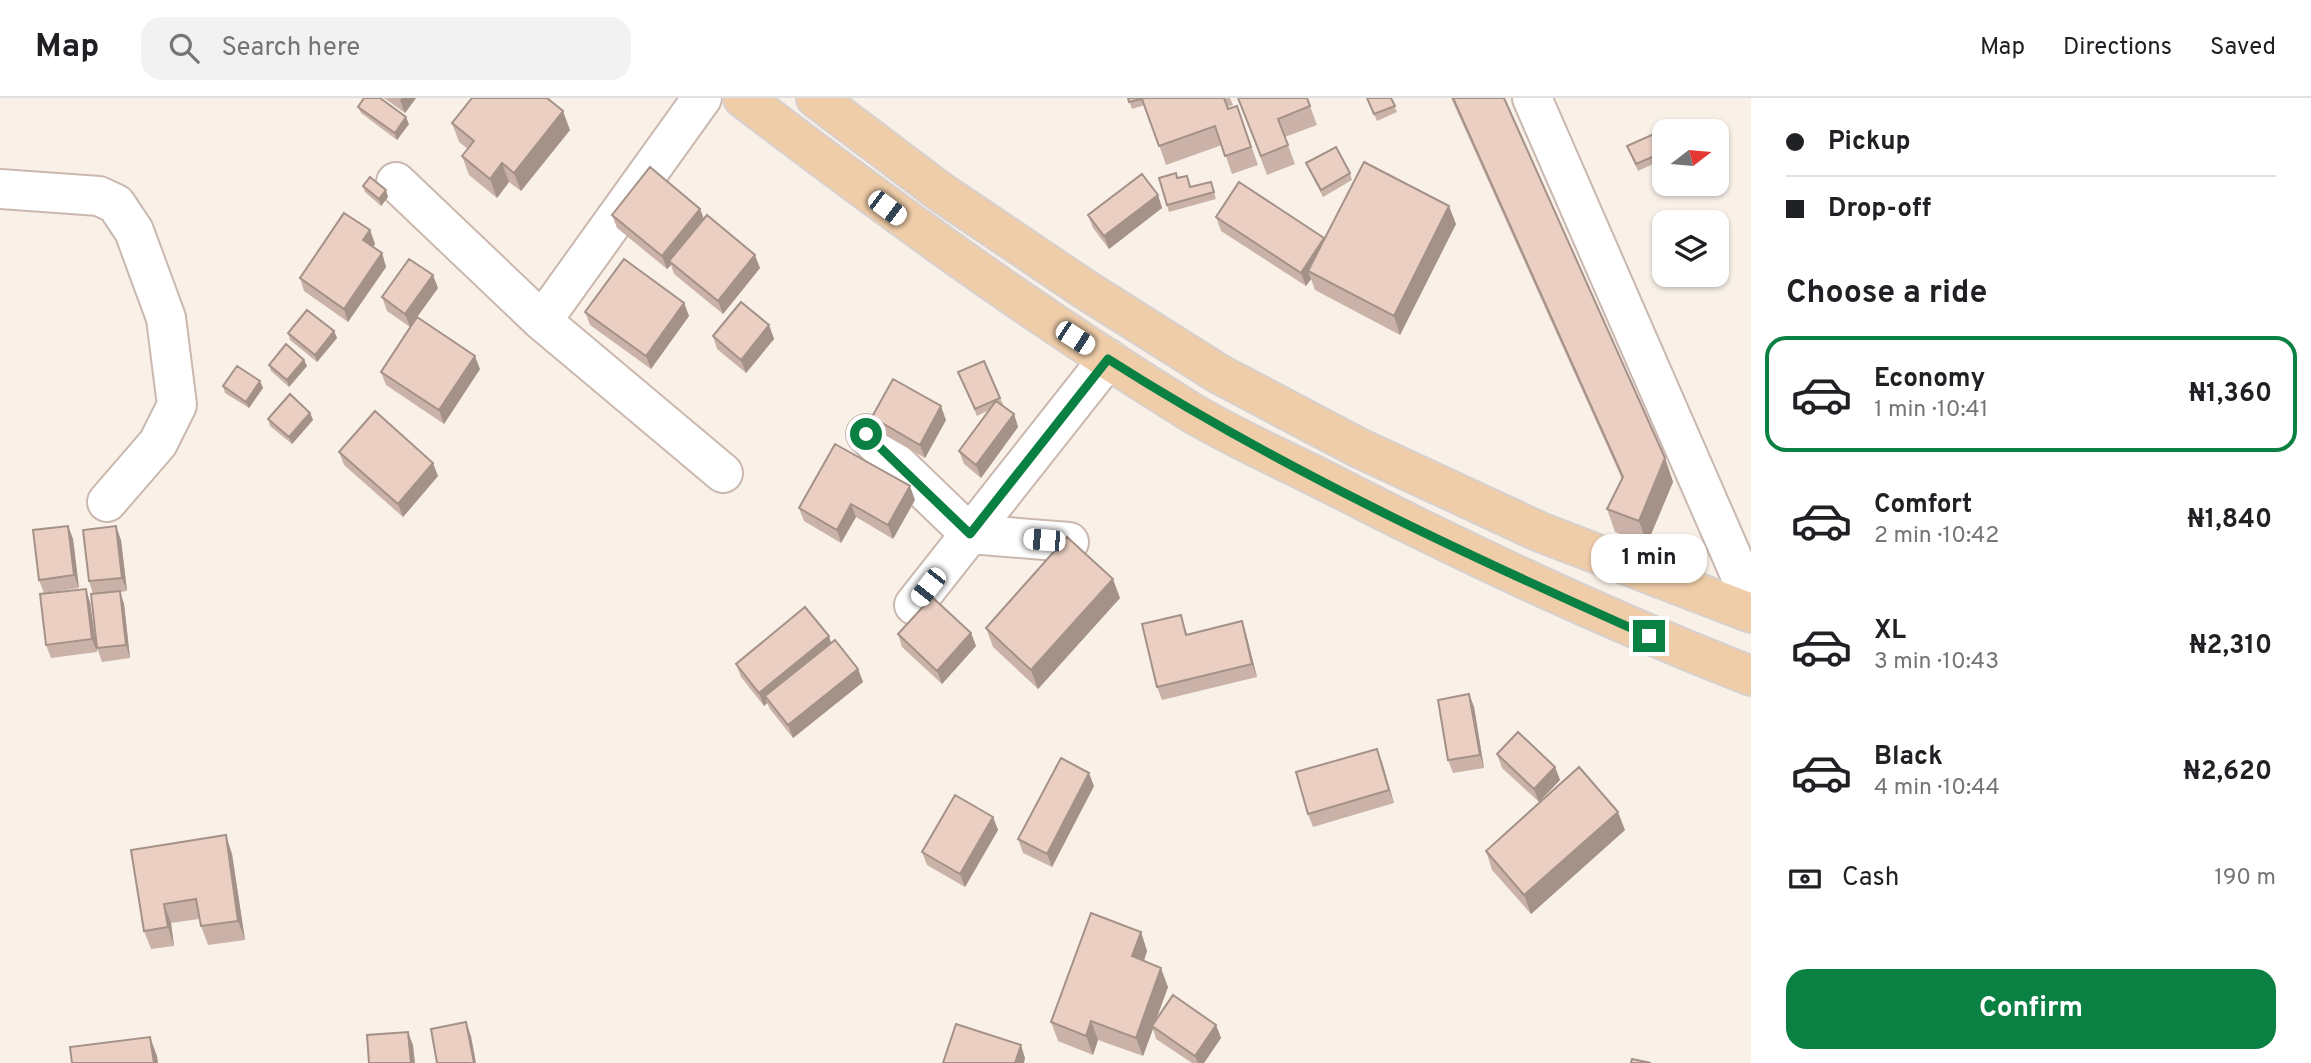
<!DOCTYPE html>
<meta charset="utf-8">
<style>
:root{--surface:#fff;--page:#f2f2f2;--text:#202124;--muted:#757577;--line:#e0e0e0;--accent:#0b8043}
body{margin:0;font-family:Overpass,sans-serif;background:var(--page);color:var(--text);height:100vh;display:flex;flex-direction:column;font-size:26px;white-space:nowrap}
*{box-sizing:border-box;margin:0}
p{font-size:23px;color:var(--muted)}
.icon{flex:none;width:38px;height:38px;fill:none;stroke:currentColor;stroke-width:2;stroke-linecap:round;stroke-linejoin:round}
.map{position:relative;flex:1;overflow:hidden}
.side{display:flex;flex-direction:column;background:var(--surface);width:560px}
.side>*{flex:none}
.banner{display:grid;align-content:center;height:154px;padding:0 35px;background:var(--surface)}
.needle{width:46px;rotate:74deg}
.fabs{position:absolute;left:1652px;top:21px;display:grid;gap:14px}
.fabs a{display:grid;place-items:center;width:77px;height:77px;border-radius:14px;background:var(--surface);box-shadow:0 2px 5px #0004;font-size:35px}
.end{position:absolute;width:32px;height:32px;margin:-16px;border:9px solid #0b8043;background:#fff;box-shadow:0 0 0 4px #fff}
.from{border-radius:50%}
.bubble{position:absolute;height:49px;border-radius:21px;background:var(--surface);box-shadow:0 2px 5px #0004;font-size:23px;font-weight:700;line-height:49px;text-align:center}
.car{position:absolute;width:21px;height:42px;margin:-21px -10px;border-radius:9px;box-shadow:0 0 5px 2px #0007;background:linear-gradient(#fff 24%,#345 0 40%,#fff 0 76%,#345 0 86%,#fff 0)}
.banner b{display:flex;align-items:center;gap:24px;height:66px;font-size:26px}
.banner b+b{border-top:2px solid var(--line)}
.banner i{width:18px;height:18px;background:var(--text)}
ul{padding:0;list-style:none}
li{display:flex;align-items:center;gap:21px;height:116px;margin:0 14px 10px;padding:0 21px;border:4px solid transparent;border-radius:21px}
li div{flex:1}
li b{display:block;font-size:26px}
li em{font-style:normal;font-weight:700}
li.on{border-color:var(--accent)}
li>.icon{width:63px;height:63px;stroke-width:1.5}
h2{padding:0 35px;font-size:32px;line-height:84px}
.pay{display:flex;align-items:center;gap:18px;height:77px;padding:0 35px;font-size:26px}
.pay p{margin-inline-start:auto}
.cta{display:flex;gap:14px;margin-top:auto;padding:14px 35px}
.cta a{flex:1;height:80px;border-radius:21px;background:var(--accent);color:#fff;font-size:28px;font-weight:700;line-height:80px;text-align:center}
header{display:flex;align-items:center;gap:42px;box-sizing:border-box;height:98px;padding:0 35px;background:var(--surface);border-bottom:2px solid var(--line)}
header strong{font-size:33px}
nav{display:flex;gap:38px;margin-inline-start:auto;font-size:24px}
.search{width:490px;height:63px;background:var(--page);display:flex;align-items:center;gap:18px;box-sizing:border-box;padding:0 24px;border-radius:21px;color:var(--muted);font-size:26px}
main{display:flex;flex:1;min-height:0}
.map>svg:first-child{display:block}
</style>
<header>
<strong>Map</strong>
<div class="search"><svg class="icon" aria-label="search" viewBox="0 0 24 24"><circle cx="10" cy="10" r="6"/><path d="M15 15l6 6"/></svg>Search here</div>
<nav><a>Map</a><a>Directions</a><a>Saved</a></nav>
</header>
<main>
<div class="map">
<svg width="1751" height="965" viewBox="0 0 1751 965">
<rect width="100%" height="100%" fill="#f9f1e8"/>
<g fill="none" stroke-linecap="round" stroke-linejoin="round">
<defs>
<path id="minor" d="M 1532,0 L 1751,502
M 396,84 L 542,223 L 723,375
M 0,91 L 99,98 L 116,106 L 134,133 L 166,220 L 177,307 L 158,345 L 107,404
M 542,223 L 702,0
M 866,336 L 970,436 L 1069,444
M 914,507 L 1108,261"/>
<path id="major" d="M 743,0 C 887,110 1034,217 1189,313 C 1235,341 1287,363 1335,388 C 1471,458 1608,522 1751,578
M 816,0 L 942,95 L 1086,192 L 1219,276 L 1359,350 L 1540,434 L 1751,515"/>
</defs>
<!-- minor casing -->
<use href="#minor" stroke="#cab8af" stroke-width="42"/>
<!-- major casing -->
<use href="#major" stroke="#d7d0ce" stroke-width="42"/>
<!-- minor -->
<use href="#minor" stroke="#fff" stroke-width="38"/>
<!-- major -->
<use href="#major" stroke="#efcda9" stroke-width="38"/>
</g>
<!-- wall -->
<path fill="#cab2a8" d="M 384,0 L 416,0 L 405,15 Z
M 1128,0 L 1230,0 L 1233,7 L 1227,9 L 1228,11 L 1237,8 L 1258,67 L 1232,76 L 1222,47 L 1166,67 L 1145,7 L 1132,11 Z
M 1238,0 L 1307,0 L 1317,27 L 1285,39 L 1295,66 L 1267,77 Z
M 1367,0 L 1391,0 L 1397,14 L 1377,23 Z
M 1451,0 L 1504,0 L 1665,360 L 1673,384 L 1647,446 L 1615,434 L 1607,411 L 1622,381 Z
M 358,9 L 409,26 L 397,42 L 361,15 Z
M 452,25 L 570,32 L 521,93 L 509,84 L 497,100 L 469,77 L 462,58 L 468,51 L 459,44 Z
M 1656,35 L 1664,56 L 1664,61 L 1638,73 L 1630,55 Z
M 1306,65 L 1350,75 L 1352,82 L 1323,99 L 1309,72 Z
M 1177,80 L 1191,89 L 1211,84 L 1216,101 L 1169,114 L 1167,107 Z
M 363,88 L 388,99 L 381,108 L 365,94 Z
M 1158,97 L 1162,110 L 1109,151 L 1093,130 L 1088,117 Z
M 700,111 L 704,121 L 760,170 L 723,216 L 674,176 L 671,167 L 667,171 L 617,130 L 612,117 Z
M 1216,119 L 1324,142 L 1456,126 L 1400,237 L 1315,192 L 1311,181 L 1306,188 L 1221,133 Z
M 370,132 L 375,146 L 372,149 L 382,155 L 386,169 L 348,224 L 304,193 L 300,180 Z
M 438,190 L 417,219 L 480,271 L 444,326 L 386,287 L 381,274 L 410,229 L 387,213 L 382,199 Z
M 684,205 L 689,218 L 651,271 L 590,227 L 585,214 Z
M 769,227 L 774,241 L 746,275 L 717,251 L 713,238 Z
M 334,233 L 337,240 L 317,264 L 290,242 L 288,235 Z
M 304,262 L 307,268 L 289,289 L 271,273 L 269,267 Z
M 958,274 L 1000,300 L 1003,306 L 1002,307 L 1014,316 L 1018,329 L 981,380 L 964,366 L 959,353 L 989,312 L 977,318 Z
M 260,283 L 263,290 L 249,310 L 225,295 L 223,288 Z
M 310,315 L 313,322 L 292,346 L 270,328 L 268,321 Z
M 872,319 L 946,322 L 925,360 L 876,332 Z
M 339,354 L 438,378 L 403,419 L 344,367 Z
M 915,402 L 893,441 L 856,419 L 841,445 L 804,423 L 799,410 Z
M 68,428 L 73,441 L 79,490 L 44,495 L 39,482 Z
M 121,442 L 127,493 L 120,494 L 124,506 L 130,560 L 102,564 L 97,550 L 93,496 L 89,483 Z
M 1120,500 L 1038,591 L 993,549 L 986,530 Z
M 90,504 L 97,554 L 51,560 L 46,547 Z
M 1181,517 L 1187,536 L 1246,536 L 1257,579 L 1162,602 L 1157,589 Z
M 971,535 L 976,548 L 942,586 L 902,549 L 898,536 Z
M 831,545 L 858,571 L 863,584 L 793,640 L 770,611 L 767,605 L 764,608 L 741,579 L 736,566 Z
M 1469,596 L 1474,609 L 1484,670 L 1453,675 L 1448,662 Z
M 1377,651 L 1394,705 L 1313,729 L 1308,716 Z
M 1497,656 L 1555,669 L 1560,682 L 1539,704 L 1502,670 Z
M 1094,688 L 1052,769 L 1023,755 L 1018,741 Z
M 993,719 L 998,732 L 965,789 L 927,767 L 922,754 Z
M 1625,732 L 1531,816 L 1492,772 L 1486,753 Z
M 131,752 L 232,756 L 245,842 L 208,847 L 201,828 L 199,821 L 171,825 L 174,848 L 151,851 L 144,833 Z
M 1141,834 L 1147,853 L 1144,863 L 1168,889 L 1157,920 L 1216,927 L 1221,940 L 1204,965 L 1192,965 L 1156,941 L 1153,931 L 1143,958 L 1098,942 L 1093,957 L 1058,943 L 1051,924 Z"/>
<!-- shaded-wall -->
<path fill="#a49188" d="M 402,0 L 416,0 L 405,15 L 400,2 Z
M 563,13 L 570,32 L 521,93 L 514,75 Z
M 406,19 L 409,26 L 397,42 L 395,35 Z
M 502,65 L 509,84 L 497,100 L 490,81 Z
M 386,92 L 388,99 L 381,108 L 379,101 Z
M 1158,97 L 1162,110 L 1109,151 L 1104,138 Z
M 1449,108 L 1456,126 L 1400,237 L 1394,218 Z
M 700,111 L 705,124 L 669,163 L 671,167 L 667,171 L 662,158 Z
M 370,132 L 375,146 L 368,156 L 363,142 Z
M 1324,140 L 1329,153 L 1308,173 L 1311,181 L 1306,188 L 1301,175 Z
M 382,155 L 386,169 L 348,224 L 344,211 Z
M 755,157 L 760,170 L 723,216 L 718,203 Z
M 433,177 L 438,190 L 410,229 L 405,216 Z
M 684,205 L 689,218 L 651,271 L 646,258 Z
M 769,227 L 774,241 L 746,275 L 741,262 Z
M 334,233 L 337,240 L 317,264 L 315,257 Z
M 475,258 L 480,271 L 444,326 L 439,312 Z
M 304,262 L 307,268 L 289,289 L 287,282 Z
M 260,283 L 263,290 L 249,310 L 246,304 Z
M 941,308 L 946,322 L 925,360 L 920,347 Z
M 310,315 L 313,322 L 292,346 L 289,339 Z
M 1014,316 L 1018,329 L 981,380 L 976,367 Z
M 1665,360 L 1673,384 L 1647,446 L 1639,423 Z
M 433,365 L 438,378 L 403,419 L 398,406 Z
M 910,388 L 915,402 L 893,441 L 888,427 Z
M 851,406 L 856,419 L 841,445 L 837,432 Z
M 68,428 L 73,441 L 79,490 L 74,477 Z
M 116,428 L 121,442 L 127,493 L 122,480 Z
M 1113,481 L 1120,500 L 1038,591 L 1031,572 Z
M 86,491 L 90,504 L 97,554 L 92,541 Z
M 120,493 L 124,506 L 130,560 L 126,547 Z
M 1242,523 L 1246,536 L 1257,579 L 1252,566 Z
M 971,535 L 976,548 L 942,586 L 937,573 Z
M 829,538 L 833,551 L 765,598 L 767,605 L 764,608 L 759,595 Z
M 858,571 L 863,584 L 793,640 L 788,627 Z
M 1469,596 L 1474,609 L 1484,670 L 1480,657 Z
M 1377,651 L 1382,664 L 1394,705 L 1389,692 Z
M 1555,669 L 1560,682 L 1539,704 L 1534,691 Z
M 1089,675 L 1094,688 L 1052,769 L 1047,756 Z
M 1618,714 L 1625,732 L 1531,816 L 1524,797 Z
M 993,719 L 998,732 L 965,789 L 960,776 Z
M 226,737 L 232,756 L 245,842 L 238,823 Z
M 164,806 L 171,825 L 174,848 L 168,829 Z
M 1141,834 L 1147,853 L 1139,877 L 1132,858 Z
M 1161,870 L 1168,889 L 1153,929 L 1152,928 L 1153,931 L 1143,958 L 1136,940 Z
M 1091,923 L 1098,942 L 1093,957 L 1086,938 Z
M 466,924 L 471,938 L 476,965 L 474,965 Z
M 1216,927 L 1221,940 L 1204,965 L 1198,965 L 1195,958 Z
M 408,934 L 413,947 L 415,965 L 411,965 Z
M 150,939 L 157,958 L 158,965 L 154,965 Z
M 1021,947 L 1025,960 L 1024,965 L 1015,965 Z"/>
<!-- building -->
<path fill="#ebcfc3" stroke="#a49188" stroke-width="2" d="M 364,0 L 380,0 L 406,19 L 395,35 L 358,9 Z
M 472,0 L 547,0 L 563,13 L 514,75 L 502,65 L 490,81 L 462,58 L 474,43 L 452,25 Z
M 1128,0 L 1145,0 L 1129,4 Z
M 1145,0 L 1224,0 L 1228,11 L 1237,8 L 1251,49 L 1225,58 L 1215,28 L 1159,48 L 1142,1 Z
M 1238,0 L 1307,0 L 1310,8 L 1278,21 L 1288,47 L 1261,58 Z
M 1367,0 L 1391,0 L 1395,8 L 1374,16 Z
M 1453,0 L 1504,0 L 1665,360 L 1639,423 L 1607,411 L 1623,379 Z
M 1656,35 L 1664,54 L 1636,66 L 1627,48 Z
M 1336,49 L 1350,75 L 1321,92 L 1306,65 Z
M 1364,64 L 1449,108 L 1394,218 L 1308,173 Z
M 650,69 L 700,111 L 662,158 L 612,117 Z
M 1176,75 L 1177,80 L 1187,78 L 1190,89 L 1211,84 L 1214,94 L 1167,107 L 1159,80 Z
M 1142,76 L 1158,97 L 1104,138 L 1088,117 Z
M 370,79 L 386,92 L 379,101 L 363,88 Z
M 1239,84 L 1324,140 L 1301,175 L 1216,119 Z
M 344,115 L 370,132 L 363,142 L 382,155 L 344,211 L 300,180 Z
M 707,117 L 755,157 L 718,203 L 669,163 Z
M 409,161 L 433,177 L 405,216 L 382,199 Z
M 624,161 L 684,205 L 646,258 L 585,214 Z
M 741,204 L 769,227 L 741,262 L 713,238 Z
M 307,212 L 334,233 L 315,257 L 288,235 Z
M 417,219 L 475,258 L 439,312 L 381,274 Z
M 286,246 L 304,262 L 287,282 L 269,267 Z
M 984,263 L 1000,300 L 975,311 L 958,274 Z
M 237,268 L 260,283 L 246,304 L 223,288 Z
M 893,281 L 941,308 L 920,347 L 872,319 Z
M 290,296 L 310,315 L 289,339 L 268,321 Z
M 996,303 L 1014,316 L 976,367 L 959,353 Z
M 375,313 L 433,365 L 398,406 L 339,354 Z
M 835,346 L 910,388 L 888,427 L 851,406 L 837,432 L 799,410 Z
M 68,428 L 74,477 L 39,482 L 33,432 Z
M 116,428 L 122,480 L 89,483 L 83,432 Z
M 1067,439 L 1113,481 L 1031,572 L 986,530 Z
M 86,491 L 92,541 L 46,547 L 40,496 Z
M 120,493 L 126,547 L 97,550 L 91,496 Z
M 932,499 L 971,535 L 937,573 L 898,536 Z
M 805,509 L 829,538 L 759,595 L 736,566 Z
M 1181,517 L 1186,537 L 1242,523 L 1252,566 L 1157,589 L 1142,526 Z
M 835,542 L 858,571 L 788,627 L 765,598 Z
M 1469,596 L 1480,657 L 1448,662 L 1438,602 Z
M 1518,634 L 1555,669 L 1534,691 L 1497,656 Z
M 1377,651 L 1389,692 L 1308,716 L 1296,674 Z
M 1061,660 L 1089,675 L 1047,756 L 1018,741 Z
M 1579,669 L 1618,714 L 1524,797 L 1486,753 Z
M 955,697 L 993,719 L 960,776 L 922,754 Z
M 226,737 L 238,823 L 201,828 L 196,801 L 164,806 L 168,829 L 144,833 L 131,752 Z
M 1091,815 L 1141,834 L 1132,858 L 1161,870 L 1136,940 L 1091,923 L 1086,938 L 1051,924 Z
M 1173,897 L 1216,927 L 1195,958 L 1152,928 Z
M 466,924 L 474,965 L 437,965 L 431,931 Z
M 956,926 L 1021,947 L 1015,965 L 943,965 Z
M 408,934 L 411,965 L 369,965 L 367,937 Z
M 150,939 L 154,965 L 72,965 L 70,949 Z
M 1632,961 L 1651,965 L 1631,965 Z"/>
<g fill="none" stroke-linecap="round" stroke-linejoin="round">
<!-- route -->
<path stroke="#0b8043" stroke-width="9" d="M 866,336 L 970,436 L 1108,261 C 1279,370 1464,456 1649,538"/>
</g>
</svg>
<div class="fabs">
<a><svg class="needle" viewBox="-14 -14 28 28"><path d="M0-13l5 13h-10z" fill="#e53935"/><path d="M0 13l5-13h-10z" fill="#757577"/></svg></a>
<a><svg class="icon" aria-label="layers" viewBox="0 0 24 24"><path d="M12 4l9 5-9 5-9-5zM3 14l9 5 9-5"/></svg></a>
</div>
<i class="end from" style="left:866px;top:336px"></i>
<i class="end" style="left:1649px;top:538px"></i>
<div class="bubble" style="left:1591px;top:436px;width:116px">1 min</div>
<i class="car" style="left:887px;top:110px;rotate:127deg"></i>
<i class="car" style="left:1075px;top:240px;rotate:123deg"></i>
<i class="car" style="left:1044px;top:442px;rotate:275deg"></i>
<i class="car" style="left:928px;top:489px;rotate:218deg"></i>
</div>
<section class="side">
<div class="banner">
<b><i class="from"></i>Pickup</b>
<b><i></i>Drop-off</b>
</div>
<h2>Choose a ride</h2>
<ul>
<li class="on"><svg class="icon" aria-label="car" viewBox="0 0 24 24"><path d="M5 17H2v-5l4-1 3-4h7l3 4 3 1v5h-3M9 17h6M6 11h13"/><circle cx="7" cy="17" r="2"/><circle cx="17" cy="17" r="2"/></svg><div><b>Economy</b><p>1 min · 10:41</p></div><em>₦1,360</em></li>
<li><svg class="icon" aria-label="car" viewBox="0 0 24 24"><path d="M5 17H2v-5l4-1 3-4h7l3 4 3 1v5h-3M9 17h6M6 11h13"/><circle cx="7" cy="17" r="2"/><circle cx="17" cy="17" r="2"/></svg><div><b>Comfort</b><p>2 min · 10:42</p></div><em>₦1,840</em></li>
<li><svg class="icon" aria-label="car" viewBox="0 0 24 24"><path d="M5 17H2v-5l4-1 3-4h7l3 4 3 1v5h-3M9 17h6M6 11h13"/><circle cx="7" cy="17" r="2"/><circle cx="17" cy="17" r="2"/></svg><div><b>XL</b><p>3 min · 10:43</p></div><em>₦2,310</em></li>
<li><svg class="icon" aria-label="car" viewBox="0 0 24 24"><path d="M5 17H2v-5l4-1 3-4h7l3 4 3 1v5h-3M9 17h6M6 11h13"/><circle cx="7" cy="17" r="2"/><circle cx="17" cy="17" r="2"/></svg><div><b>Black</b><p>4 min · 10:44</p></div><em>₦2,620</em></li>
</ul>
<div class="pay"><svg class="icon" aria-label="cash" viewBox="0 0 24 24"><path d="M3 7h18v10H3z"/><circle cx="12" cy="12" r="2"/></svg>Cash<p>190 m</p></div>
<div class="cta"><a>Confirm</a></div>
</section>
</main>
